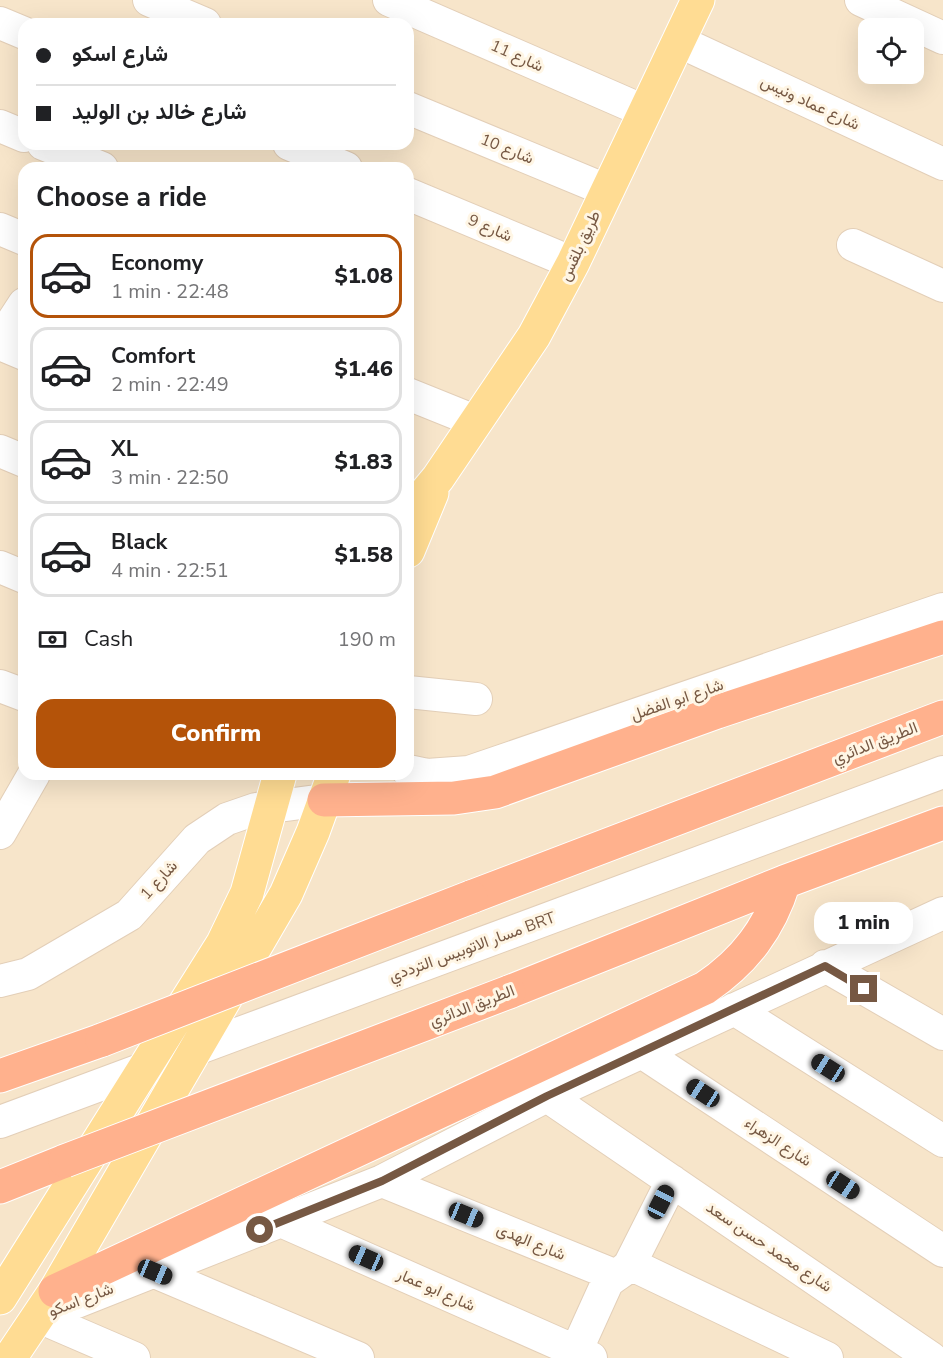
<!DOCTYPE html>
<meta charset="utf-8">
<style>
:root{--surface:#fff;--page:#f6f6f6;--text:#202124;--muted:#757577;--line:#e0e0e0;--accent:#b45309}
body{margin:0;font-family:"Nunito Sans",Vazirmatn,sans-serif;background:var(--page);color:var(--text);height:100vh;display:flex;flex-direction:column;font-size:22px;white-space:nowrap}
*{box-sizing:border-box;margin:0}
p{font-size:20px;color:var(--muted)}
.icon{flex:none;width:33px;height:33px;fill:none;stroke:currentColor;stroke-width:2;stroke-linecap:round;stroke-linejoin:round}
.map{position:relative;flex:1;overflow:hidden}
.side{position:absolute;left:18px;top:162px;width:396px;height:618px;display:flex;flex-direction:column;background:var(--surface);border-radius:18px;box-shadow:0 6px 24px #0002}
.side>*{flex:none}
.guide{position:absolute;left:18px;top:18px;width:396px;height:132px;border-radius:18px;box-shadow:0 6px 24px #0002;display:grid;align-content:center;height:132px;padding:0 18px;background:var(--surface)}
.buttons{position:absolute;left:858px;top:18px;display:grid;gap:12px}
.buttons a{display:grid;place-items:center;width:66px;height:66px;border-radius:12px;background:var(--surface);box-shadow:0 6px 24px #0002;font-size:30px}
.end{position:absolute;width:27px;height:27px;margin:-14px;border:8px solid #765843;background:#fff;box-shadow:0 0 0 3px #fff}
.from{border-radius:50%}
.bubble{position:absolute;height:42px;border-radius:18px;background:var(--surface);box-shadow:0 6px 24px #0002;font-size:20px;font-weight:800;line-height:42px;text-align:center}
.car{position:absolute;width:18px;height:36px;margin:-18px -9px;border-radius:8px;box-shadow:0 0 4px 2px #0007;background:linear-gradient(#222 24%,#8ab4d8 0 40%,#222 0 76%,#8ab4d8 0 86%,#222 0)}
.guide b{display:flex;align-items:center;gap:21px;height:57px;font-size:22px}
.guide b+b{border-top:2px solid var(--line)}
.guide i{width:15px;height:15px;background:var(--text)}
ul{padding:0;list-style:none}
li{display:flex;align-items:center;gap:18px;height:84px;margin:0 12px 9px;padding:0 6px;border:3px solid var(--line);border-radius:18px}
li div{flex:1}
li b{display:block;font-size:22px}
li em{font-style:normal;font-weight:800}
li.on{border-color:var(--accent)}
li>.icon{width:54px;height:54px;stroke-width:1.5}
h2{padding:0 18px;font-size:27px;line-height:72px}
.pay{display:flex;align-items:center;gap:15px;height:66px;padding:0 18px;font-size:22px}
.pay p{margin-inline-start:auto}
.primary-button{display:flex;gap:12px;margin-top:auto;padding:12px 18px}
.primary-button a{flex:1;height:69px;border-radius:18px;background:var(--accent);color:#fff;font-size:24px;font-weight:800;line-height:69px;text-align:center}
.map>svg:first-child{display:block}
</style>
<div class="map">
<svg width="943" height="1358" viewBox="0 0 943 1358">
<rect width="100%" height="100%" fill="#fef3dc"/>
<!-- residential -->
<path fill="#f7e5ca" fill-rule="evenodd" d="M 0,0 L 943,0 L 943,1358 L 0,1358 ZM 24,24 L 408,24 L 408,144 L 24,144 ZM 868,28 L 914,28 L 914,74 L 868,74 ZM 24,168 L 408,168 L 408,774 L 24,774 Z"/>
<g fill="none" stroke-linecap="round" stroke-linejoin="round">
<defs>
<path id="minor" d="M 149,0 L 205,24
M 389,0 L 644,111
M 861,0 L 943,38
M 0,23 L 24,33
M 678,41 L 943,164
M 408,108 L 606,190
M 0,126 L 24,136
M 43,144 L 102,168
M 289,144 L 346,168
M 408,194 L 573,263
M 0,229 L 24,239
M 853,245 L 943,286
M 0,341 L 24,304
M 0,344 L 24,354
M 408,394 L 475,421
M 0,451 L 24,461
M 0,567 L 24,577
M 0,686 L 24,695
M 408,692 L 476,699
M 408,771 L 427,775 L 469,772 L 943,609
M 0,833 L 34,774
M 825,966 L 943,1034
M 0,981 L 28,974 L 129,915 L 197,839 L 227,819 L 256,809 L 324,800
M 734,1009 L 943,1141
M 643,1053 L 943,1251
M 547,1096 L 931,1358
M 0,1122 L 943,772
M 382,1181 L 614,1275
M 281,1221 L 591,1358
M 630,1264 L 827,1358
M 155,1272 L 358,1358
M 39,1317 L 382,1181 L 547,1096 L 943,913
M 39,1317 L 134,1358
M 573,1358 L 607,1283 C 614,1275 623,1273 630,1264 L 672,1181"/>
<path id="major" d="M 408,514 L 438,478 L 534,336 L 573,263 L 698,0
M 408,551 L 432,493
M 0,1298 L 223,943 L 247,893 L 280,774
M 10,1358 L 55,1291 L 286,894 L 313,832 L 334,774"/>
<path id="highway" d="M 324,800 L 454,798 L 495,792 L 717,712 L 943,637
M 471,897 L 943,717
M 509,992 L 784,882 L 943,823
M 0,1076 L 102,1040
M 0,1187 L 65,1161
M 55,1291 L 705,988 C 745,961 770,928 784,882"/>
</defs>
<!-- minor casing -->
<use href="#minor" stroke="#e3cfb8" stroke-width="34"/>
<!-- major casing -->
<use href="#major" stroke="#fff" stroke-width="35"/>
<!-- highway casing -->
<use href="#highway" stroke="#fff" stroke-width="35"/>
<!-- minor -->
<use href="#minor" stroke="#fff" stroke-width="32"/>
<!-- major -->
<use href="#major" stroke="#ffdc93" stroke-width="33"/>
<!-- highway -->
<use href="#highway" stroke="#ffb18d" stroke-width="33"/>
<defs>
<path id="highway-bridge" d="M 102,1040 L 471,897
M 65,1161 L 509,992"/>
</defs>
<!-- highway-bridge casing -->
<use href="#highway-bridge" stroke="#fff" stroke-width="35" stroke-linecap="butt"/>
<!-- highway-bridge -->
<use href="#highway-bridge" stroke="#ffb18d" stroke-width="33"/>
</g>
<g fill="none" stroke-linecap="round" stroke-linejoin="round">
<!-- route -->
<path stroke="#765843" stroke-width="8" d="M 260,1230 L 382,1181 L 547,1096 L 825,966 L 864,989"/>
</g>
<g text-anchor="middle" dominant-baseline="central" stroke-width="6" stroke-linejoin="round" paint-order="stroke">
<!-- street labels -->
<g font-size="16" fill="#765843" stroke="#fff6e5">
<text transform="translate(517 56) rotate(24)">شارع 11</text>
<text transform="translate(810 103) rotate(25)">شارع عماد ونيس</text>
<text transform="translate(507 149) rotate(22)">شارع 10</text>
<text transform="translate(490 228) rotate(23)">شارع 9</text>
<text transform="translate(580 246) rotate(-65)">طريق بلقس</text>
<text transform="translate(677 700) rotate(-19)">شارع ابو الفضل</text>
<text transform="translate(875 743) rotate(-21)">الطريق الدائري</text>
<text transform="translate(159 880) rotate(-48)">شارع 1</text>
<text transform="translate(472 947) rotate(-20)">مسار الاتوبيس الترددي BRT</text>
<text transform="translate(472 1006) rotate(-21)">الطريق الدائري</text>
<text transform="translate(778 1142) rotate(33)">شارع الزهراء</text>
<text transform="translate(531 1242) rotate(22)">شارع الهدى</text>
<text transform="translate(769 1247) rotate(34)">شارع محمد حسن سعد</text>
<text transform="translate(436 1290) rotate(24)">شارع ابو عمار</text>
<text transform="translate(81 1300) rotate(-21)">شارع اسكو</text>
</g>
</g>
</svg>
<div class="buttons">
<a><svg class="icon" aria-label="locate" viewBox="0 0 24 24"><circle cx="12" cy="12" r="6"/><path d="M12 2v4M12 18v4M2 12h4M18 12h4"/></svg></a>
</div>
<i class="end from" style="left:260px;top:1230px"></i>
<i class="end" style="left:864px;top:989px"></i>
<div class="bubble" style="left:814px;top:902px;width:99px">1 min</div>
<i class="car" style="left:828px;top:1068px;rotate:302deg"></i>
<i class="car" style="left:703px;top:1093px;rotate:303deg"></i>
<i class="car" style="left:843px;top:1185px;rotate:123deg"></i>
<i class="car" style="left:661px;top:1202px;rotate:27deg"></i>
<i class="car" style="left:466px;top:1215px;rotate:112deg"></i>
<i class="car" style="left:366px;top:1258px;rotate:294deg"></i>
<i class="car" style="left:155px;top:1272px;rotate:113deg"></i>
<div class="guide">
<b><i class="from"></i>شارع اسكو</b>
<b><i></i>شارع خالد بن الوليد</b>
</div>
<section class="side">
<h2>Choose a ride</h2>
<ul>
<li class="on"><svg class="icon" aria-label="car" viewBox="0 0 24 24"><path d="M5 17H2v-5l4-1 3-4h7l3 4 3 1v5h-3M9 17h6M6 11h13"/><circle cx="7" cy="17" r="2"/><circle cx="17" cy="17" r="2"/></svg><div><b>Economy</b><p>1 min · 22:48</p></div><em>$1.08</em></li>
<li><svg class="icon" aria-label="car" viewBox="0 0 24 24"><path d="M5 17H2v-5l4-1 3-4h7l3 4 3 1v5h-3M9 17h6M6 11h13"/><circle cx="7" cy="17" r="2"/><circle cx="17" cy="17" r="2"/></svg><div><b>Comfort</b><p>2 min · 22:49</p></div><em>$1.46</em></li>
<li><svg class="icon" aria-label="car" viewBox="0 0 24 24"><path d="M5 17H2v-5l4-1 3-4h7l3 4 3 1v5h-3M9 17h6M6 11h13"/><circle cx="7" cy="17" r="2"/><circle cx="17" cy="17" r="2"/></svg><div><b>XL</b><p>3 min · 22:50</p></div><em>$1.83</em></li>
<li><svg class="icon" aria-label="car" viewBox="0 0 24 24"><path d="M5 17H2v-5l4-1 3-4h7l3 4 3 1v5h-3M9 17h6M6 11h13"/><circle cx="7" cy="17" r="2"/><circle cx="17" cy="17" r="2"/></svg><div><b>Black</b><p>4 min · 22:51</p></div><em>$1.58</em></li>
</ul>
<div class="pay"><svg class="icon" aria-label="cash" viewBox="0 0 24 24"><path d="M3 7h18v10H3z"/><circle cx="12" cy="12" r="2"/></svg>Cash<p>190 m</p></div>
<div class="primary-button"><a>Confirm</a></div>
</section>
</div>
